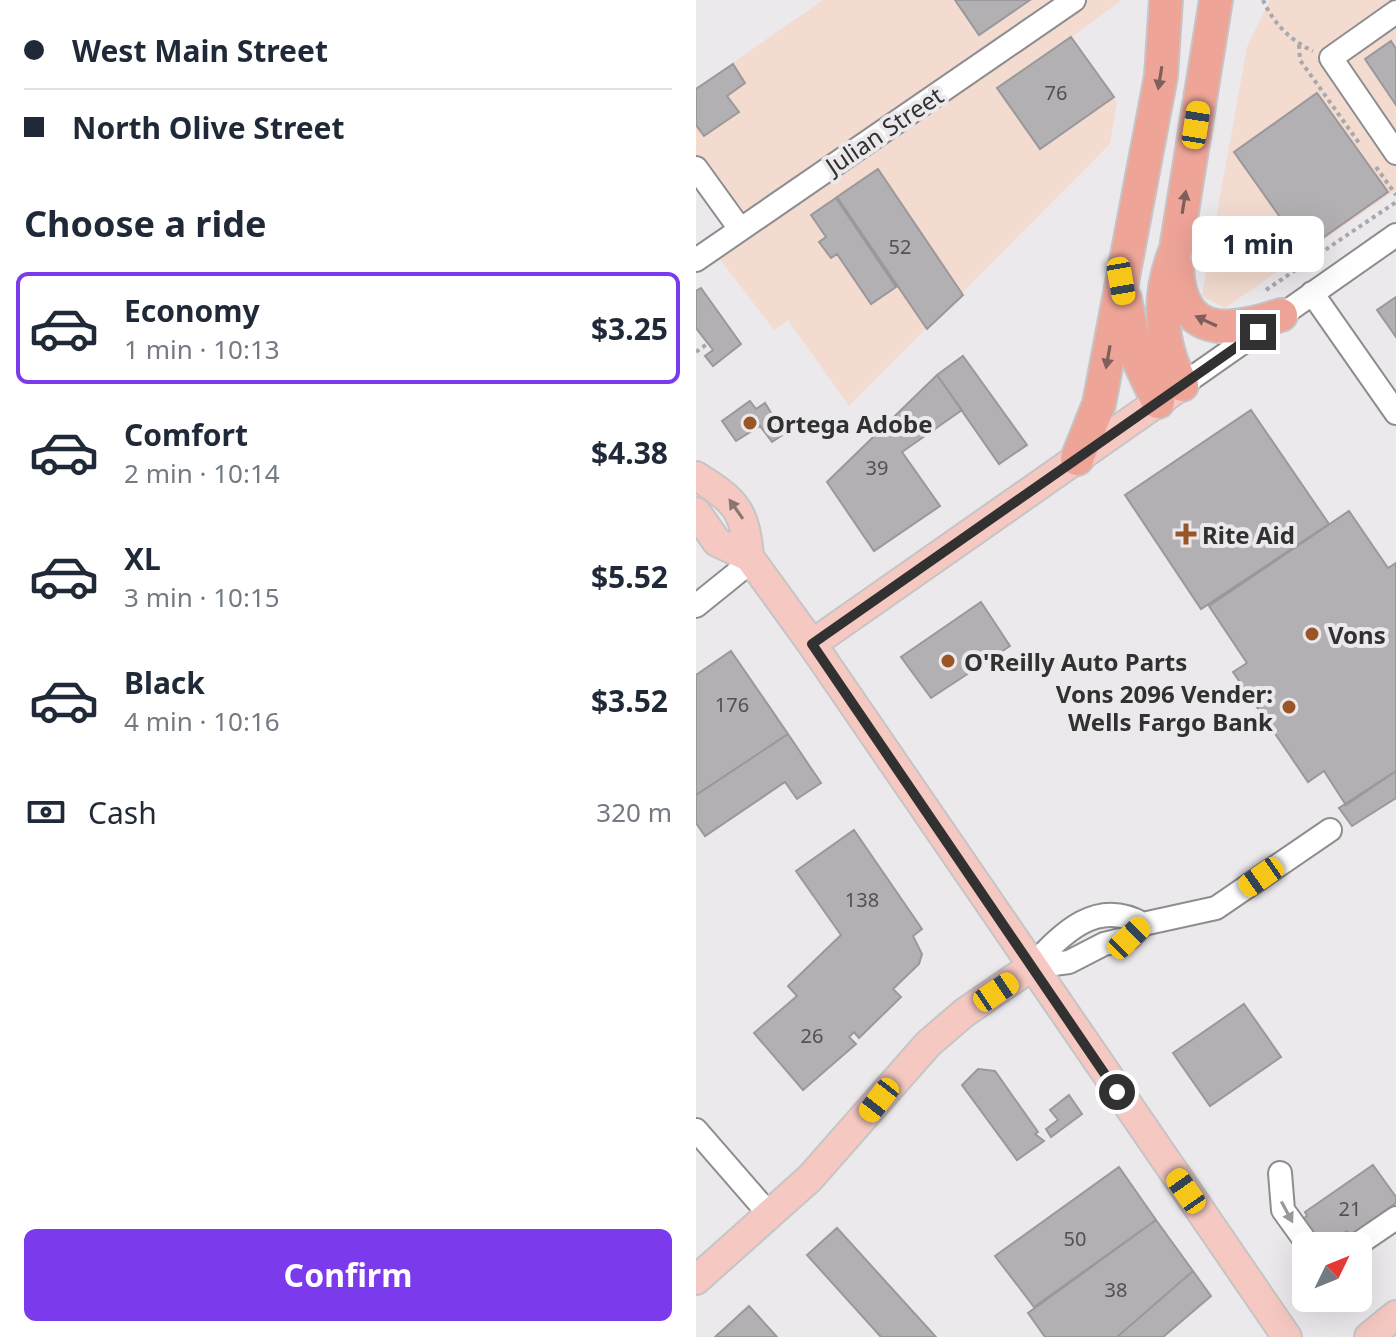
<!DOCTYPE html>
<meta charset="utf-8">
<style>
:root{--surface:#fff;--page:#f2f2f3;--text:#1f2937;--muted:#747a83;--line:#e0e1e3;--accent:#7c3aed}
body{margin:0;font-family:"Noto Sans",sans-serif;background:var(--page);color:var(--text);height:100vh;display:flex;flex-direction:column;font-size:30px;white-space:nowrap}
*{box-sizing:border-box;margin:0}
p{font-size:26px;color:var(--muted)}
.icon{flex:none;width:44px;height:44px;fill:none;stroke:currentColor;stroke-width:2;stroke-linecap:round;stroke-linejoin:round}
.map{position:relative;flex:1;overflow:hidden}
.side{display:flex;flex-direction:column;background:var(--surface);width:696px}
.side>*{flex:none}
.hud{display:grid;align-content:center;height:176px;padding:0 24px;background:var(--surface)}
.needle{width:52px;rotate:47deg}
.fabs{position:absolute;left:596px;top:1232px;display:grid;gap:16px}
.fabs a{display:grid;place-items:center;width:80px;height:80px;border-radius:12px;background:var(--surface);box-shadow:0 8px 32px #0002;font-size:40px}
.end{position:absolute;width:36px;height:36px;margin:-18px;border:10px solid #323132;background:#fff;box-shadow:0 0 0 4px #fff}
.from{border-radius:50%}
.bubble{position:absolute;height:56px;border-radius:12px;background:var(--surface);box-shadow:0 8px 32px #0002;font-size:26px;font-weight:700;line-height:56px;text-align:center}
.car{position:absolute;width:24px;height:48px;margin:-24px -12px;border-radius:10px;box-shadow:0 0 6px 2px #0007;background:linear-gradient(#f5c518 24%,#345 0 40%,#f5c518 0 76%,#345 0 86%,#f5c518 0)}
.hud b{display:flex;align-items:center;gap:28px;height:76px;font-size:30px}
.hud b+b{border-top:2px solid var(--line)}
.hud i{width:20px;height:20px;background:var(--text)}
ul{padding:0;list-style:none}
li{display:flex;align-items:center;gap:24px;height:112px;margin:0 16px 12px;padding:0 8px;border:4px solid transparent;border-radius:12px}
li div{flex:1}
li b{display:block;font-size:30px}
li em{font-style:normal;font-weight:700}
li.selected{border-color:var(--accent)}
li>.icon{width:72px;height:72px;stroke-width:1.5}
h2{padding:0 24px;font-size:36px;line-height:96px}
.pay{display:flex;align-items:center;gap:20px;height:88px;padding:0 24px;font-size:30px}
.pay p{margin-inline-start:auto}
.button{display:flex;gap:16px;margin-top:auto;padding:16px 24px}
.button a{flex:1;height:92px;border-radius:12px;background:var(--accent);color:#fff;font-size:32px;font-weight:700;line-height:92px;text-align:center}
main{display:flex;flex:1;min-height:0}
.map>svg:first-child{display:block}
</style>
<main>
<section class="side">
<div class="hud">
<b><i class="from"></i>West Main Street</b>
<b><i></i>North Olive Street</b>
</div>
<h2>Choose a ride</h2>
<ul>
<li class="selected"><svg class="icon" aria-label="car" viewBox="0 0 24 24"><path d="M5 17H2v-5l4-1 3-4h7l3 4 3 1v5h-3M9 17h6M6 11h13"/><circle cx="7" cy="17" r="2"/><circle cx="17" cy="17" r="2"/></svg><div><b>Economy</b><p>1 min · 10:13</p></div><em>$3.25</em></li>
<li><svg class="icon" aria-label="car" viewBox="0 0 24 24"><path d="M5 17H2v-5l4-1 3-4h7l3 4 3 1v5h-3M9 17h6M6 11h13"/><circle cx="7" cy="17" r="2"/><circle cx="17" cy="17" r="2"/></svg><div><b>Comfort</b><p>2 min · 10:14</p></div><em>$4.38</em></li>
<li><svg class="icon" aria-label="car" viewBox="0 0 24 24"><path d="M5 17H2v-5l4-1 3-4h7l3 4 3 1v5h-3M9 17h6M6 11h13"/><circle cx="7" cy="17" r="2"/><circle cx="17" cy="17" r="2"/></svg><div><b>XL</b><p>3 min · 10:15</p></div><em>$5.52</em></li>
<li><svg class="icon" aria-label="car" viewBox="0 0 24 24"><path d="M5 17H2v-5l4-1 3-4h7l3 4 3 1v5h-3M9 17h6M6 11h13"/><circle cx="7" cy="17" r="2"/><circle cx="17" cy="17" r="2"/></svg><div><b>Black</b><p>4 min · 10:16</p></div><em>$3.52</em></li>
</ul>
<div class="pay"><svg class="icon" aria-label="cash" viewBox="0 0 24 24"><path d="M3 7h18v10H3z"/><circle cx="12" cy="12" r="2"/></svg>Cash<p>320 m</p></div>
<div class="button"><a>Confirm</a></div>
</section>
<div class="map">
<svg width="700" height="1337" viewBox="0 0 700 1337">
<rect width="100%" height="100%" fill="#ece9ed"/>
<!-- industrial -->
<path fill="#f3dbd0" d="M 127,0 L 426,0 L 376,37 L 421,103 L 414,144 L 153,406 L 92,320 L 78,330 L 23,258 L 55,235 L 0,158 L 0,88 Z
M 574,0 L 700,0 L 700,190 L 529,308 L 506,296 L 551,47 Z"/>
<!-- building -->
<path fill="#b2b0b3" stroke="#9a989b" stroke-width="2" d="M 259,0 L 334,0 L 283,35 Z
M 375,37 L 418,97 L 344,149 L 301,88 Z
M 695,41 L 700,49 L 700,105 L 669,59 Z
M 37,64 L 49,83 L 31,96 L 43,112 L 8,136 L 0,125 L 0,89 Z
M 621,93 L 692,192 L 608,251 L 538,152 Z
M 182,169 L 267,295 L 231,329 L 141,197 Z
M 140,198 L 200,287 L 175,304 L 141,254 L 135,258 L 123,242 L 130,237 L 115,215 Z
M 5,288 L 45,344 L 17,366 L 9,356 L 17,350 L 0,328 L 0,291 Z
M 700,297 L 700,337 L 681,310 Z
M 267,356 L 331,445 L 303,464 L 241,375 Z
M 241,375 L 266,410 L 206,452 L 244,506 L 178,551 L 131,482 Z
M 54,401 L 60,409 L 69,403 L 88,434 L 76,442 L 64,426 L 40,441 L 26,421 Z
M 555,410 L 633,524 L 505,609 L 429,495 Z
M 653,511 L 692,568 L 700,563 L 700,771 L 650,805 L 628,771 L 612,782 L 537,672 L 551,663 L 513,606 Z
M 285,602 L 314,646 L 235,698 L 205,657 Z
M 35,651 L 92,734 L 0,795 L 0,675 Z
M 92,734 L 125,783 L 101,799 L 89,782 L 9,836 L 0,823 L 0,795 Z
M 700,771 L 700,798 L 656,826 L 643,808 Z
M 158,830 L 226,929 L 217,936 L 226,954 L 223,964 L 197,989 L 205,997 L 163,1038 L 158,1032 L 153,1037 L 160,1044 L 107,1090 L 58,1033 L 101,996 L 92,986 L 145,935 L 100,871 Z
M 548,1004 L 585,1057 L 514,1106 L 477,1053 Z
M 282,1069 L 299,1071 L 342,1132 L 339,1134 L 348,1141 L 321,1160 L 266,1085 Z
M 373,1095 L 386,1114 L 355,1137 L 350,1129 L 362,1120 L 354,1110 Z
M 677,1165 L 700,1197 L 700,1203 L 654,1236 L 651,1231 L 626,1246 L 607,1219 L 611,1216 L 609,1212 Z
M 423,1167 L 460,1220 L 338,1307 L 299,1256 Z
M 460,1220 L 497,1271 L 421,1337 L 349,1337 L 332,1313 Z
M 141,1228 L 240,1337 L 185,1337 L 111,1255 Z
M 497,1271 L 515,1296 L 467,1337 L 421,1337 Z
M 53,1306 L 81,1337 L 19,1337 Z"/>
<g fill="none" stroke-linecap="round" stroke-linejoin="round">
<defs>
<path id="minor" d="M 700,12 L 635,58 L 700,153
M 0,168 L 44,229
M 0,260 L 378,0
M 616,293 L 700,413
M 486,385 L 700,235
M 0,606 L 52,564 L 53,557
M 335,967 L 373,962 L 408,944 L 433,938 L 447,924 L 520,908 L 634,830
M 335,967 C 366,934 400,897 447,924
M 0,1130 L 73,1214
M 584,1173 L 587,1210 L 613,1246
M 659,1246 L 700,1218"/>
<path id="major" d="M 0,476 C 40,501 49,510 53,557
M 0,512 L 21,542 L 53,557 L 116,644 L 591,1337
M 116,644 L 479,390
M 0,1280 L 114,1178 L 232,1044 L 268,1013 L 335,967
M 673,1337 L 700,1315"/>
<path id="highway" d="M 481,268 C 485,338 531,333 585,315
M 429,299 L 441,357 L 462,402
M 486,385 C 463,342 461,295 480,249 L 520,0
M 381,459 L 403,404 L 465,76 L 470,0"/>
</defs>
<!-- minor casing -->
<use href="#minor" stroke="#8e8c8f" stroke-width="26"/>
<!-- major casing -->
<use href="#major" stroke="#c6c5c6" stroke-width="32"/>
<!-- highway casing -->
<use href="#highway" stroke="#c6c5c6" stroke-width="36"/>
<!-- path -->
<path stroke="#aaa8ab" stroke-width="4" stroke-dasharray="4 4" stroke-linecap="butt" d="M 567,0 C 577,23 595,41 617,51
M 603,45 L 604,60 L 663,143
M 680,167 L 700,195
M 570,290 L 700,202
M 0,352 L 11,344"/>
<!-- minor -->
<use href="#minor" stroke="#fff" stroke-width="22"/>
<!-- major -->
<use href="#major" stroke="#f5c8c1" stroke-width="28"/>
<!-- highway -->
<use href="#highway" stroke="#efa498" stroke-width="32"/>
</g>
<!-- one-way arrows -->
<defs><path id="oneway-solid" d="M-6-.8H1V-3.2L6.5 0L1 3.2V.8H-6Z" transform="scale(2)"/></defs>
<g fill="#7e5f5b">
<use href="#oneway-solid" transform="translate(464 78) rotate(99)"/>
<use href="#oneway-solid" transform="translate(488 202) rotate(-81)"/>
<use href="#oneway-solid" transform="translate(510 321) rotate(-155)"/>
<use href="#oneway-solid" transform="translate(412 357) rotate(100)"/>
</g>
<use fill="#8a7572" href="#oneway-solid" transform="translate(40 509) rotate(-125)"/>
<use fill="#989898" href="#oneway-solid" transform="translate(591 1212) rotate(62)"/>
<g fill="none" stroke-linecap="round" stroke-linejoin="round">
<!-- route -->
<path stroke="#323132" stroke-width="10" d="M 421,1092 L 116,644 L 562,332"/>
</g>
<!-- markers -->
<g fill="#995527" stroke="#ece9ed" stroke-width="3">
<circle cx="54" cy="423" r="8"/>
<path d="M486 522h8v8h8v8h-8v8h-8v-8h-8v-8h8z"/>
<circle cx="616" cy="634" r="8"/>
<circle cx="252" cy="661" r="8"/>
<circle cx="593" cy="707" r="8"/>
</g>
<g text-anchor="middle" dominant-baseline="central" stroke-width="8" stroke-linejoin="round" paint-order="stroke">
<!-- number labels -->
<g font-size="20" fill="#525152">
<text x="360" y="92">76</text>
<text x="204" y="246">52</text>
<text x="181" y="467">39</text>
<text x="36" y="704">176</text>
<text x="166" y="899">138</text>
<text x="116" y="1035">26</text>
<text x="654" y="1208">21</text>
<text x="379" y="1238">50</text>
<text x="420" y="1289">38</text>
</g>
<!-- street labels -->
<g font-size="24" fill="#323132" stroke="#ece9ed">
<text transform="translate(188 130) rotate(-34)">Julian Street</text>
</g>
<!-- poi labels -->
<g font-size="24" font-weight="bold" fill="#323132" stroke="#ece9ed" text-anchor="start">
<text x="70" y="423">Ortega Adobe</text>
<text x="506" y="534">Rite Aid</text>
<text x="632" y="634">Vons</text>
<text x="268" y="661">O'Reilly Auto Parts</text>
<text x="577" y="693" text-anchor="end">Vons 2096 Vender:<tspan x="577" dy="28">Wells Fargo Bank</tspan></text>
</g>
</g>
</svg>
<div class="fabs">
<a><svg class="needle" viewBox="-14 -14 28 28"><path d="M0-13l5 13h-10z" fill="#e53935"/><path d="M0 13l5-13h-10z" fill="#747a83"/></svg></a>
</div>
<i class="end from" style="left:421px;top:1092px"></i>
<i class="end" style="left:562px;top:332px"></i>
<div class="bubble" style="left:496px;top:216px;width:132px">1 min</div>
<i class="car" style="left:500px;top:125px;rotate:9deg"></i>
<i class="car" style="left:425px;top:281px;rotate:170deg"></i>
<i class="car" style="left:565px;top:877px;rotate:235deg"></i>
<i class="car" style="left:433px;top:938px;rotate:46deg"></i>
<i class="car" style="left:300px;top:992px;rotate:56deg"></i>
<i class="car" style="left:183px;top:1100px;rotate:218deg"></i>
<i class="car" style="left:490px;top:1191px;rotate:325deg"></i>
</div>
</main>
